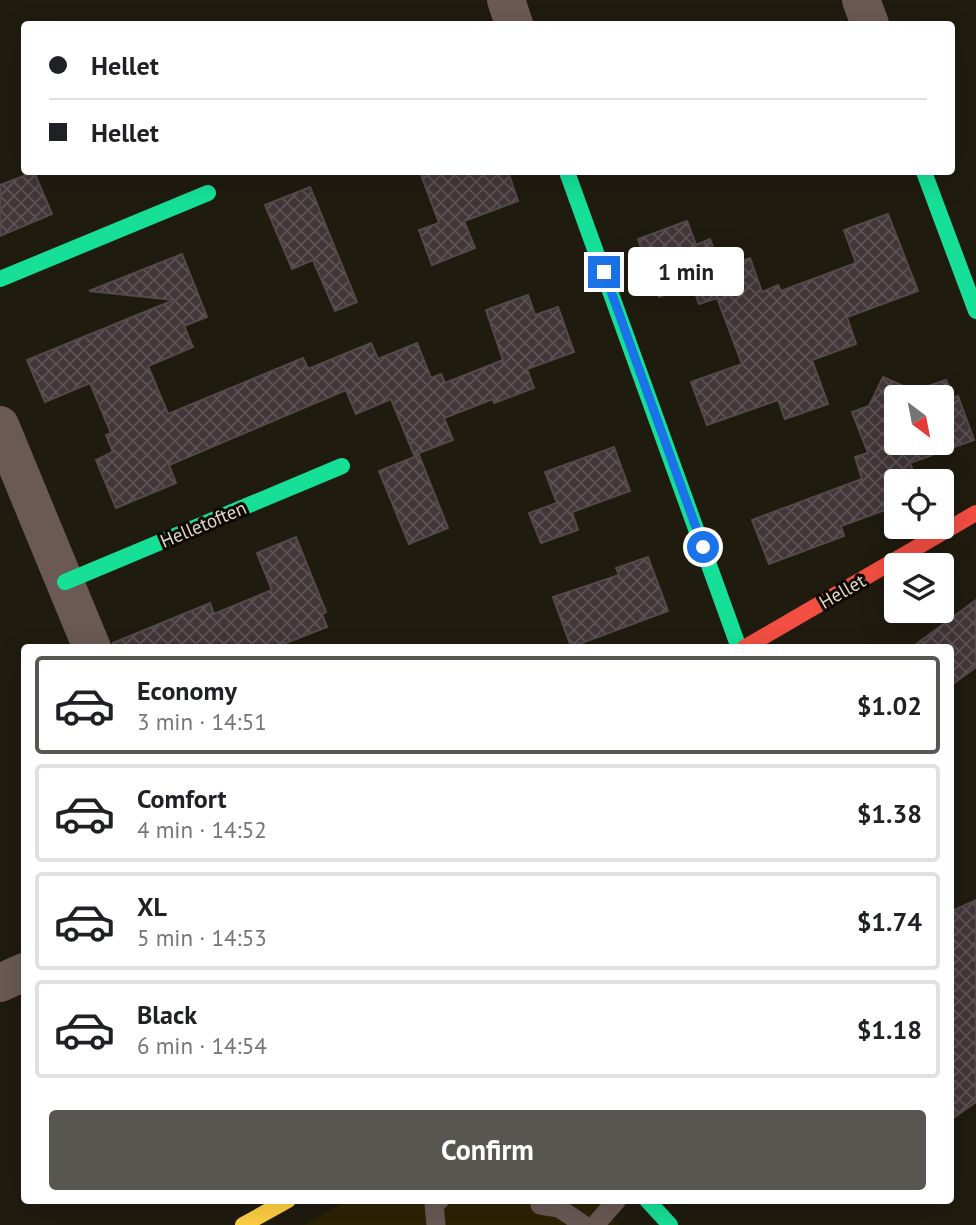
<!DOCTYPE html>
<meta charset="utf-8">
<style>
:root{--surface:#fff;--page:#f6f6f6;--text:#202124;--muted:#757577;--line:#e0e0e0;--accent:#585651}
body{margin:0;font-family:"PT Sans",sans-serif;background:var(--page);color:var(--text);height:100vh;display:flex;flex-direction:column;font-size:26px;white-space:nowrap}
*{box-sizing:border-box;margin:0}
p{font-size:23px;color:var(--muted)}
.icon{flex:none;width:38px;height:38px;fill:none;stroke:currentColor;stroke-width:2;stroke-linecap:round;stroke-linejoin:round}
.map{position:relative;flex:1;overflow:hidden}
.drawer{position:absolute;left:21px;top:644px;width:933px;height:560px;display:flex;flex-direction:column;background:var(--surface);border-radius:7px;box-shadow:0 7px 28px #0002}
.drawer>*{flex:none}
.banner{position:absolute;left:21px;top:21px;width:934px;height:154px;border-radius:7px;box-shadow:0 7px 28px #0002;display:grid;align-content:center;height:154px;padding:0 28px;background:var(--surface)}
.needle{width:46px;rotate:148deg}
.controls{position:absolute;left:884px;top:385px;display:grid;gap:14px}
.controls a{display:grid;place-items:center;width:70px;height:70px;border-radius:7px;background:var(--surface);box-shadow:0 7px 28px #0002;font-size:35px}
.end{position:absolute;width:32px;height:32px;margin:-16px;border:9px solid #1a73e8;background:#fff;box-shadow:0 0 0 4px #fff}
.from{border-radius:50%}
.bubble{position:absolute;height:49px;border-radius:7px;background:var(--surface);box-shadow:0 7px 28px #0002;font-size:23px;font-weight:700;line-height:49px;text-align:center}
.banner b{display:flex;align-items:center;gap:24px;height:66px;font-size:26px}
.banner b+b{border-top:2px solid var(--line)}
.banner i{width:18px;height:18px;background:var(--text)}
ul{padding:12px 0 0;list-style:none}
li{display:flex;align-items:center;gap:21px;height:98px;margin:0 14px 10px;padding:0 14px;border:4px solid var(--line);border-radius:7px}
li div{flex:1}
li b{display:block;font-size:26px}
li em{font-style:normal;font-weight:700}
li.active{border-color:var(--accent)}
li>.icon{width:63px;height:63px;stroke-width:1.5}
.cta{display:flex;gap:14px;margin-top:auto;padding:14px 28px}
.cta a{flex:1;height:80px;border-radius:7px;background:var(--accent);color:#fff;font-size:28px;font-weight:700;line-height:80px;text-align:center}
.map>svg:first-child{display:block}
</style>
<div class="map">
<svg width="976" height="1225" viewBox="0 0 976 1225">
<defs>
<pattern id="building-cross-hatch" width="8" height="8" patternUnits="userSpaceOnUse" patternTransform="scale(1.75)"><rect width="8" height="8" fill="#423639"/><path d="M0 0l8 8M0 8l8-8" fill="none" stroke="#5d5254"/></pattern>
</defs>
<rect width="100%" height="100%" fill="#201b0f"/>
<!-- built -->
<path fill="#2d2205" d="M 348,1200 L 598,1201 L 619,1225 L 304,1225 Z"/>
<!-- building -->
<path fill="url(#building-cross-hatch)" stroke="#524b4a" stroke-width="2" fill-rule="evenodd" d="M 34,172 L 52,214 L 0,236 L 0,185 Z
M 420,172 L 508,172 L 518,201 L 464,221 L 475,248 L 432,265 L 419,230 L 439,223 Z
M 310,187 L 357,302 L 335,311 L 313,260 L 292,269 L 265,205 Z
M 888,214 L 918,291 L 847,317 L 856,344 L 812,360 L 828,404 L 785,419 L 778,400 L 707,425 L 691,382 L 742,364 L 717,298 L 699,304 L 692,285 L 659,297 L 638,239 L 687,221 L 696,245 L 710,239 L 721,269 L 750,258 L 762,292 L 778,285 L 781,291 L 856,263 L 844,230 Z
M 182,254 L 207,317 L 184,326 L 193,347 L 148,366 L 168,414 L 303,358 L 308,369 L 371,343 L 378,359 L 417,343 L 431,378 L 441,374 L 445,383 L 503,360 L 486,310 L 528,295 L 535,315 L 558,307 L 574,352 L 527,369 L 534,388 L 494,403 L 493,399 L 444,418 L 453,440 L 414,455 L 391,399 L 356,414 L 346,390 L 169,465 L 176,483 L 116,508 L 96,460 L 113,452 L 106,435 L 111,433 L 90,383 L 45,402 L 27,360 L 174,300 L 89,291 Z
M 883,377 L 914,391 L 946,380 L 953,398 L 958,396 L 974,440 L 910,463 L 917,481 L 896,481 L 896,506 L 841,526 L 844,536 L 769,564 L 752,520 L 862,479 L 855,457 L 868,453 L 852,412 L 869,406 ZM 896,397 L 942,397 L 942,443 L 896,443 Z
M 614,447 L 630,491 L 572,512 L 578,530 L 541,543 L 529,513 L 557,503 L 545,472 Z
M 419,455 L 448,528 L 409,544 L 379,471 Z
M 296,537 L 326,612 L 322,614 L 327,627 L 273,648 L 113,648 L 113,643 L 210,603 L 214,614 L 272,590 L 257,553 Z
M 648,557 L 668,611 L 571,647 L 553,597 L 619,575 L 616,568 Z
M 976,600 L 976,667 L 950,686 L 950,648 L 911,648 Z
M 976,900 L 976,1102 L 950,1120 L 950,912 Z"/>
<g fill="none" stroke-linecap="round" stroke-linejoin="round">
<!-- lane -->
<path stroke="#6a5954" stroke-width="19" d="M 540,1205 L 559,1208 L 584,1225
M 436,1225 L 434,1204 L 440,1200
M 595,1225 L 617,1200"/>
<!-- street -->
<path stroke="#6a5954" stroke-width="38" d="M 506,0 L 514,24
M 861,0 L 870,24
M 0,425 L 92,648
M 0,983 L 24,972"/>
<!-- fast -->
<path stroke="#16e098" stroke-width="16" d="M 567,172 L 739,648
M 924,172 L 976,311
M 0,279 L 208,193
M 65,582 L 342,466
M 647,1200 L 670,1225"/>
<!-- slow -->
<path stroke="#ffcf43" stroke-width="16" d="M 243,1225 L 288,1200"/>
<!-- jam -->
<path stroke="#f24e42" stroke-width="16" d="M 744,648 L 976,513"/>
</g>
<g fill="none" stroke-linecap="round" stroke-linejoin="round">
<!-- route -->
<path stroke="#1a73e8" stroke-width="9" d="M 604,272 L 703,547"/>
</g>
<g text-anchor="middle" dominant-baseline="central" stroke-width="6" stroke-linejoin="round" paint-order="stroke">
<!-- street labels -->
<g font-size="19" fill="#dfd9cb" stroke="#0d0902">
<text transform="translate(203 524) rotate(-23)">Helletoften</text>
<text transform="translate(842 591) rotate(-30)">Hellet</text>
</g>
</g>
</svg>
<div class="controls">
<a><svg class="needle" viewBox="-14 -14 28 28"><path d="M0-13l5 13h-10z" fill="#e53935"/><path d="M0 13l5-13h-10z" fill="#757577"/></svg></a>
<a><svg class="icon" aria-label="locate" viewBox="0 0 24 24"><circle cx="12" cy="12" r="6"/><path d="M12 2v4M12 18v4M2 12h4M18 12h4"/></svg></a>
<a><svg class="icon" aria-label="layers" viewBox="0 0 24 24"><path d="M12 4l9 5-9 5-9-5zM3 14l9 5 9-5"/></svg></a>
</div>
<i class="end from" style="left:703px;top:547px"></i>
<i class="end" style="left:604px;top:272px"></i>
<div class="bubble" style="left:628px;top:247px;width:116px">1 min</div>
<div class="banner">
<b><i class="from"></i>Hellet</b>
<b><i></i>Hellet</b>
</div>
<section class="drawer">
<ul>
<li class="active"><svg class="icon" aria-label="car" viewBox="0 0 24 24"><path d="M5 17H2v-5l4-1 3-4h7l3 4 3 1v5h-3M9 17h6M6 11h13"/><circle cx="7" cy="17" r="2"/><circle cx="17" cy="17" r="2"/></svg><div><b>Economy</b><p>3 min · 14:51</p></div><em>$1.02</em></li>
<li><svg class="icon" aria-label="car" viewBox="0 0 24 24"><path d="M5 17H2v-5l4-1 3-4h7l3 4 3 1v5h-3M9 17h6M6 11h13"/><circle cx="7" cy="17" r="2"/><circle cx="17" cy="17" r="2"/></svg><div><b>Comfort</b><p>4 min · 14:52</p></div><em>$1.38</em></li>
<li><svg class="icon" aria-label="car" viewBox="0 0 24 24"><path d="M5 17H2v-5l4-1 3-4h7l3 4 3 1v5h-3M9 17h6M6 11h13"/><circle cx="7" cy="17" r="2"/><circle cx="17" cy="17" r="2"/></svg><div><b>XL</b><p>5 min · 14:53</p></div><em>$1.74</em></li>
<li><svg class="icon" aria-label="car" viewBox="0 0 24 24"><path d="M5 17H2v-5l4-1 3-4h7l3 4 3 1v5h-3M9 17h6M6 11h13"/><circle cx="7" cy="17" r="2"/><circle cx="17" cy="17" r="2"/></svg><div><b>Black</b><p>6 min · 14:54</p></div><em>$1.18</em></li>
</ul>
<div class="cta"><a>Confirm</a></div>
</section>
</div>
